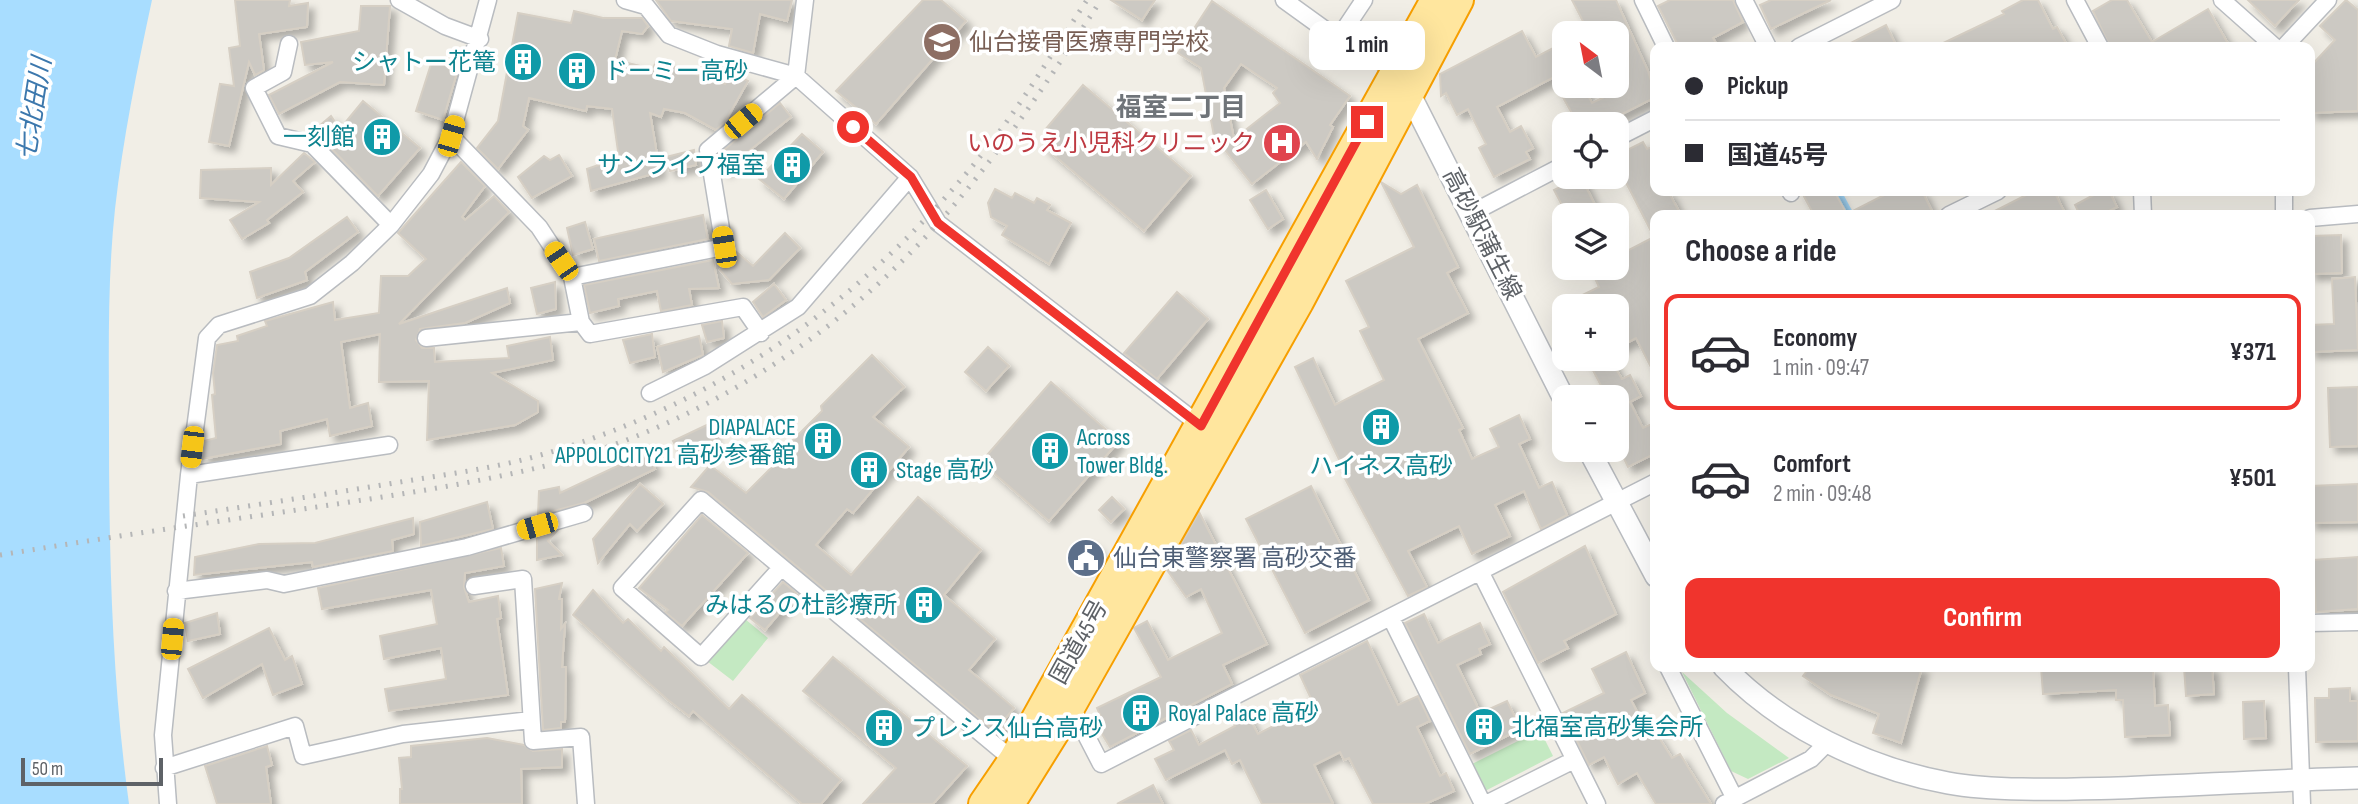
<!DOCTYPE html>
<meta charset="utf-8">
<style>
:root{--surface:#fff;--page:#f2f2f3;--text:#2b2b33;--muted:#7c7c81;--line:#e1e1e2;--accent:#f0342d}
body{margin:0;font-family:"Sofia Sans Condensed","Noto Sans JP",sans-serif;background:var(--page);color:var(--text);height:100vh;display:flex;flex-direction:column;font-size:26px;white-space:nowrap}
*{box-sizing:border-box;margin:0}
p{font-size:23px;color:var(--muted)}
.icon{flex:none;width:38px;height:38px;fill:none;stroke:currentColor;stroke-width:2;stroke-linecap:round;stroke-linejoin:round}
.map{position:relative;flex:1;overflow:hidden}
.details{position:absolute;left:1650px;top:210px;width:665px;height:462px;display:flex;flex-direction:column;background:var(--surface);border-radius:14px;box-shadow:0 7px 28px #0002}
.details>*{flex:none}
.hud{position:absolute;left:1650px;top:42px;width:665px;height:154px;border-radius:14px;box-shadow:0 7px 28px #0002;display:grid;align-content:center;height:154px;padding:0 35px;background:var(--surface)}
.needle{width:46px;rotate:328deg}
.buttons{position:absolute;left:1552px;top:21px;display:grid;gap:14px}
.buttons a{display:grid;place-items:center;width:77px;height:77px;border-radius:14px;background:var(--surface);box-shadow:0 7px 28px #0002;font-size:35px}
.scale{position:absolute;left:21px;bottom:18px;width:142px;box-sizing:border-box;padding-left:7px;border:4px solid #5e6267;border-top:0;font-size:19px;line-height:24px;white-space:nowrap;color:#5e6267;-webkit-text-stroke:5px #fff;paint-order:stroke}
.end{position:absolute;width:32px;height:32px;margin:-16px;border:9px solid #f0342d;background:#fff;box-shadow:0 0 0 4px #fff}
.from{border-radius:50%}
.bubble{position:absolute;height:49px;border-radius:14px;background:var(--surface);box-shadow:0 7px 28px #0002;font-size:23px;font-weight:700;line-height:49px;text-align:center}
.car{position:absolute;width:21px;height:42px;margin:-21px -10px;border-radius:9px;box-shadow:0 0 5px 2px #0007;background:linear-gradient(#f5c518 24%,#345 0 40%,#f5c518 0 76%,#345 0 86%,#f5c518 0)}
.hud b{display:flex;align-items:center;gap:24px;height:66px;font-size:26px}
.hud b+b{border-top:2px solid var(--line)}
.hud i{width:18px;height:18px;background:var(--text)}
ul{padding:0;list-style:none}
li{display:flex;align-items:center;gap:21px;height:116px;margin:0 14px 10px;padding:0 21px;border:4px solid transparent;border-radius:14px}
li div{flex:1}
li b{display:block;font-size:26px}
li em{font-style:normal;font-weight:700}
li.active{border-color:var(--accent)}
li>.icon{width:63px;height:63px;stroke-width:1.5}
h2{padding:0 35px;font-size:32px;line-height:84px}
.primary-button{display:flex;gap:14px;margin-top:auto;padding:14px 35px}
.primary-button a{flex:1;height:80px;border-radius:14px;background:var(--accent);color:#fff;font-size:28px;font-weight:700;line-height:80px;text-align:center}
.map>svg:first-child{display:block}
</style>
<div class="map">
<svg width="2358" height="804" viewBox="0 0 2358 804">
<defs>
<filter id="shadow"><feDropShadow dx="6" dy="6" stdDeviation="3.5" flood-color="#0004"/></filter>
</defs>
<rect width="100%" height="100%" fill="#f1eee6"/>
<!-- green -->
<path fill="#c4e9c2" d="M 745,619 L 768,638 L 733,681 L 707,661 Z
M 1682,672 L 1727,713 L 1789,758 L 1748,779 L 1731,771 Z
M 1540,730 L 1553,756 L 1485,791 L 1472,764 Z"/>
<!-- water -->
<path fill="#a8ddff" d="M 0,0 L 152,0 C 137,69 123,139 115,209 C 107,283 109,358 109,433 C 109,557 112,681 129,804 L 0,804 Z"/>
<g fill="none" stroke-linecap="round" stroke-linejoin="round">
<!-- stream -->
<path stroke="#a8ddff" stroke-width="6" d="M 1838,191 L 1851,215"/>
</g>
<!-- building -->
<path fill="#ccc9c3" stroke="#d6cfc4" stroke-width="2" fill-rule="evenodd" filter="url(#shadow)" d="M 235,0 L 290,0 L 289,6 L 308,3 L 307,27 L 259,34 L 264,70 L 255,75 L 249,62 L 229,146 L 209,142 L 220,84 L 234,86 L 229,48 L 240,46 Z
M 656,0 L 792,0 L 787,21 L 760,14 L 753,53 L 729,46 L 732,29 L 671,21 Z
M 923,0 L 941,0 L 966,21 L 876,124 L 836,91 Z
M 1111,0 L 1155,0 L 1142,20 Z
M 1572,0 L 1616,0 L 1648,71 L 1656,97 L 1602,124 L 1578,124 L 1552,78 L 1497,107 L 1510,132 L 1521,126 L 1533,148 L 1526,152 L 1530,159 L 1494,177 L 1479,148 L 1486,144 L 1468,109 L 1457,115 L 1446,93 L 1441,96 L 1440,74 L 1522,31 L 1536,57 L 1557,46 L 1560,51 L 1564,49 L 1564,97 L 1584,88 L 1592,103 L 1617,91 L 1617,33 L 1589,33 Z
M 1670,0 L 1733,0 L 1743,22 L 1713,38 L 1718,47 L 1679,47 L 1658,6 Z
M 1771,0 L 1831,0 L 1771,29 L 1760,5 Z
M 2023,0 L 2038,0 L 2053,29 L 2057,27 L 2068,47 L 1935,47 L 2004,14 L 2002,11 Z
M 2112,0 L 2127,0 L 2152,42 L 2208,9 L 2230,47 L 2110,47 L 2093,11 Z
M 2248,0 L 2299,0 L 2275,26 Z
M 2346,0 L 2358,10 L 2358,111 L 2310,113 L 2310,67 L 2335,40 L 2320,26 Z
M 1212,1 L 1350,96 L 1330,125 L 1333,127 L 1317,159 L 1306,142 L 1252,184 L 1214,136 L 1201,68 L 1178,53 ZM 1241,64 L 1277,88 L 1273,93 L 1280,103 L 1234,139 L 1224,88 Z
M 361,6 L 390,6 L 384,85 L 340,82 L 279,114 L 269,95 L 333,62 L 305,65 L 301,42 L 359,31 Z
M 574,11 L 603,18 L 642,18 L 648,26 L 642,34 L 622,31 L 615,60 L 653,69 L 656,61 L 725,84 L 731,73 L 748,81 L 725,122 L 716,130 L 685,113 L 664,109 L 661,117 L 650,113 L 660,172 L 591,191 L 587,169 L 619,158 L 612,109 L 587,106 L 586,111 L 529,98 L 523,126 L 528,130 L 498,169 L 477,148 L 498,121 L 518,13 L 571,23 Z
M 1886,25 L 1897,47 L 1843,47 Z
M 432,61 L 458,69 L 443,120 L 416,111 Z
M 1083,85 L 1191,176 L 1144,231 L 1043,146 L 1051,135 L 1045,130 Z
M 363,101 L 420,148 L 378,196 L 320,137 L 311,133 L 331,116 L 340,129 Z
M 780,103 L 791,117 L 724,171 L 719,154 Z
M 802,134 L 823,152 L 784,199 L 759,179 Z
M 1643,142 L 1647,149 L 1656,145 L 1656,191 L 1668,191 L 1681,215 L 1656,215 L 1656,377 L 1636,338 L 1617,348 L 1617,306 L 1560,306 L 1599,287 L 1590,268 L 1617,268 L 1617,256 L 1654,237 L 1617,165 L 1617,155 Z
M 694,150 L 696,165 L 670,171 L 666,157 Z
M 304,153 L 315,162 L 293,181 L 303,192 L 267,220 L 269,223 L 242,239 L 230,220 L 259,202 L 200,198 L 201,170 L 271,168 L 271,185 Z
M 559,155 L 572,176 L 532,198 L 518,177 L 544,156 L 550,160 Z
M 461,162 L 485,186 L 462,217 L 465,220 L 494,196 L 509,212 L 399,324 L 507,288 L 510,303 L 465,323 L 420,329 L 416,340 L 422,348 L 434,348 L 435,362 L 509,358 L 507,346 L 550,337 L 553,360 L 492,373 L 538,401 L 538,412 L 515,425 L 427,440 L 429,381 L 379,382 L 380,334 L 341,342 L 350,408 L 368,403 L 372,426 L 330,436 L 327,419 L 280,431 L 281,444 L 202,459 L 204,441 L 216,438 L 212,395 L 215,394 L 213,373 L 217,345 L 238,341 L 237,336 L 267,326 L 265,321 L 333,302 L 335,320 L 379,313 L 381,276 L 408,276 L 426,259 L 398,233 Z
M 1581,177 L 1600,215 L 1567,215 L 1554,190 Z
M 1381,182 L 1401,194 L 1417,185 L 1458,267 L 1447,273 L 1468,313 L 1418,339 L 1463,428 L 1459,430 L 1472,459 L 1499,447 L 1490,429 L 1519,415 L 1530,439 L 1519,444 L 1539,488 L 1552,482 L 1567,515 L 1541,529 L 1524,491 L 1495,505 L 1510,536 L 1472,554 L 1459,526 L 1408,551 L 1427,587 L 1408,596 L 1342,473 L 1345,472 L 1295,367 L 1313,358 L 1335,405 L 1384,380 L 1360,331 L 1369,327 L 1346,281 L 1414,247 Z
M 995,189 L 1012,198 L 1015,193 L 1034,203 L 1037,198 L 1050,205 L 1047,210 L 1071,223 L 1049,264 L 1002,235 L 1007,226 L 991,217 L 988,203 Z
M 1266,190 L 1283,219 L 1268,229 L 1250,200 Z
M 1801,191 L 1834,191 L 1847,214 L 1892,191 L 1922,191 L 1934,215 L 1814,215 Z
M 2034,191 L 2054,191 L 2064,211 L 2056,215 L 1987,215 Z
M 2101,191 L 2109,191 L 2117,207 L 2101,215 L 2080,215 L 2075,205 Z
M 703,215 L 708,239 L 599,261 L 594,239 Z
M 347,217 L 358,232 L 305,272 L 307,280 L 257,298 L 250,272 L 289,258 Z
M 585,222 L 593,249 L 573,255 L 567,228 Z
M 785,233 L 800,248 L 769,280 L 732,284 L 720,270 L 734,250 L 753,266 Z
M 2341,235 L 2342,273 L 2310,274 L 2310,236 Z
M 713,260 L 719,288 L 689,289 L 692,305 L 661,311 L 657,291 L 618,299 L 619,306 L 590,313 L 584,285 Z
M 2355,277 L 2358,350 L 2310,352 L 2310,325 L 2334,324 L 2332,279 Z
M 555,282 L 556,309 L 537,314 L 531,288 Z
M 774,284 L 786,300 L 763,317 L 753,302 Z
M 1177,292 L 1208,319 L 1157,379 L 1124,353 Z
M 722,321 L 724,338 L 707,342 L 702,325 Z
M 652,334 L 655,357 L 630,363 L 623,340 Z
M 699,336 L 703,355 L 663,372 L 657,347 Z
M 988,347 L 1009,366 L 986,391 L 965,372 Z
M 872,355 L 904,387 L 873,417 L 909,447 L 853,513 L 847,509 L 816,545 L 851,575 L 918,497 L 981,550 L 944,595 L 995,639 L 969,670 L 1014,708 L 1004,720 L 1009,724 L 999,735 L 708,492 L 691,487 L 710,465 L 746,493 L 788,451 L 785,448 L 822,411 L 821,406 Z
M 1587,359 L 1610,359 L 1622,379 L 1630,375 L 1641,396 L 1630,402 L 1643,428 L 1656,422 L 1656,453 L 1628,467 L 1617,444 L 1617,397 L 1607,397 Z
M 1051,382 L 1119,441 L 1049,521 L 981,462 Z
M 2358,387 L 2358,446 L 2330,447 L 2328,388 Z
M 709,424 L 714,439 L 681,456 L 673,441 Z
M 647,452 L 655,469 L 584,503 L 538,515 L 539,491 L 559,487 L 560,493 Z
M 640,484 L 663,504 L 637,531 L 630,524 L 598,563 L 593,539 Z
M 2358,484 L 2358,522 L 2310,523 L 2310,486 Z
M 1311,486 L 1369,600 L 1305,633 L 1246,519 Z
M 1112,497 L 1124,509 L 1111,522 L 1099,510 Z
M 487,502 L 493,529 L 421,546 L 420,522 Z
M 1199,512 L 1267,644 L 1223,665 L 1232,684 L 1110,747 L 1094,721 L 1101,717 L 1097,708 L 1161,677 L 1134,628 L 1147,621 L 1168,660 L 1222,633 L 1201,589 L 1186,597 L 1167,570 Z
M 702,515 L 748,553 L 682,626 L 665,612 L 668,610 L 639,588 Z
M 413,518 L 414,534 L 392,540 L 393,551 L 313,567 L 312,562 L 194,575 L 195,557 L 259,544 L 315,543 Z
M 556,532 L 548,541 L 562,555 L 537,560 L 537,538 Z
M 1083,541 L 1089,541 L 1099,549 L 1089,567 L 1072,553 Z
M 1585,546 L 1616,614 L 1564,641 L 1568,648 L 1538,663 L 1503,592 Z
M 501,548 L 504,566 L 465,573 L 464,587 L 469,602 L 498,596 L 501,618 L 497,619 L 508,695 L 389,711 L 385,689 L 446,679 L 441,648 L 384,659 L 380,636 L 437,624 L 431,590 L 322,609 L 318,588 Z
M 2358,557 L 2358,609 L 2316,612 L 2313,560 Z
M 783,582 L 796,593 L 765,630 L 750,618 Z
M 562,583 L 559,599 L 562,599 L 561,629 L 565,624 L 562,667 L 566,667 L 565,722 L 561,722 L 561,728 L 543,730 L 535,589 Z
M 593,590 L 623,623 L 628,619 L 661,651 L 664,647 L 729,709 L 742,695 L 841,780 L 821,804 L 802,804 L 693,711 L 689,716 L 668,700 L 573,615 Z
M 217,613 L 220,634 L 188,641 L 185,623 Z
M 1424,614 L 1438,643 L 1480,623 L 1490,644 L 1479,649 L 1481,654 L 1457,665 L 1479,710 L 1484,708 L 1485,711 L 1507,701 L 1521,729 L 1470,754 L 1405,623 Z
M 269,628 L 285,660 L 292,656 L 302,684 L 273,695 L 262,664 L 203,698 L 188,669 Z
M 1367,641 L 1398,705 L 1418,696 L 1430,721 L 1417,727 L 1440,776 L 1446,773 L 1454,791 L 1425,804 L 1373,804 L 1349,758 L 1344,760 L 1340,752 L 1314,765 L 1333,804 L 1262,804 L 1240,760 L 1232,764 L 1225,750 L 1166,780 L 1155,759 L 1174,750 L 1169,741 L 1191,730 L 1199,745 L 1235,726 L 1233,722 L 1247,714 L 1258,734 L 1314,705 L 1300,675 Z
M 1626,652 L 1645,693 L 1631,700 L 1649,736 L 1656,733 L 1672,758 L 1680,754 L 1711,804 L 1656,804 L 1637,773 L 1618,784 L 1604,757 L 1589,765 L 1563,713 L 1604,693 L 1592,669 Z
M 833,657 L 967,766 L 933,804 L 863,804 L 896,768 L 803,691 Z
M 1810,667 L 1922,667 L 1901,743 L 1873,733 L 1879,714 L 1831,695 L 1803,676 Z
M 2041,667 L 2102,667 L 2102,671 L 2153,668 L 2155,706 L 2168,705 L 2170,735 L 2125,737 L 2123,700 L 2116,700 L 2116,690 L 2043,694 Z
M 2184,667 L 2212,667 L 2214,694 L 2186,696 Z
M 2350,688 L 2350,701 L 2358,701 L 2358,741 L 2316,742 L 2315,698 L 2329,698 L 2329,689 Z
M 2264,701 L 2266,738 L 2244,739 L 2243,702 Z
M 487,738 L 524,745 L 533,751 L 562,749 L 562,767 L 521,769 L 522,804 L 400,804 L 400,789 L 402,789 L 399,758 L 411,757 L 411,746 Z
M 267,746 L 272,765 L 266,767 L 271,804 L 217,804 L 205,766 Z
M 1153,785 L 1163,804 L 1117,804 Z"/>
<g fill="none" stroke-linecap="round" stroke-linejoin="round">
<defs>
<path id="minor" d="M 399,0 L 445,26 L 480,39
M 625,0 L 646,6 L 669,35 L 717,54 L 796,76 L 910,177 L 938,223 L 1201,426
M 1284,0 L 1338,39 L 1397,70
M 1643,0 L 1666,47
M 1744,0 L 1768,47
M 2075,0 L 2100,47
M 2222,0 L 2275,47
M 1338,39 L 1364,0
M 289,44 L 283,72 L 254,88 L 278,136 L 312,144 L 391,225
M 1799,47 L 1892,0
M 2284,47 L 2328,0
M 1617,138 L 1656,118
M 1790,191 L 1791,193
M 2142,191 L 2143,215
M 2284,191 L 2284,215
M 1472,213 L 1564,165
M 1949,215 L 1998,191
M 2310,218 L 2358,214
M 572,277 L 724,247 L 708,150 L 796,76 L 805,0
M 581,322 L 590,334 L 743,307 L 761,333
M 426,338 L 581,322 L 572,277 L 539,227 L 451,136
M 650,393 L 705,366 L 798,307 L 910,177
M 189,475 L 389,445
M 780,569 L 701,657 L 622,588 L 701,500 L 1013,760
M 1481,573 L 1597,804
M 474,586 L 523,579 L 533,741 L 581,737 L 586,804
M 176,591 L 267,580 L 284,584 L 467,547 L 584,513
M 1391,618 L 1483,804
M 2310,623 L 2358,622
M 1668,667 L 1735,799
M 2297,667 L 2302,804
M 1071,706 L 1101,764 L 1656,482
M 164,768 L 295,726 L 303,756 L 403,734 L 531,720
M 168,804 L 163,735 L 189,475 L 207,338 L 219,325 L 310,296 L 352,263 L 391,225 L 431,174 L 451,136 L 488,0
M 1486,804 L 1574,760
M 1724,804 L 1811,759 L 1828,742"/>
<path id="tertiary" d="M 1404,83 L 1564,399
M 1589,450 L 1656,576
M 1724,667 C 1782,727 1866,768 1948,783 C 1997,792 2068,789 2118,788 C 2198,785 2278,780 2358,778"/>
<path id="trunk" d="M 983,804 L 1013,760 L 1435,0
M 1010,804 L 1071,706 L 1299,302 L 1459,0"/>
</defs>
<!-- minor casing -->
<use href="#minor" stroke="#b9bcc0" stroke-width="19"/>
<!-- tertiary casing -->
<use href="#tertiary" stroke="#b9bcc0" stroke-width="24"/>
<!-- trunk casing -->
<use href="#trunk" stroke="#f79f00" stroke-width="32"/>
<!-- minor -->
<use href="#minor" stroke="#fff" stroke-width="16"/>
<!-- tertiary -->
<use href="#tertiary" stroke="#fff" stroke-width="21"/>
<!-- trunk -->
<use href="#trunk" stroke="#ffe69e" stroke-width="28"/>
<!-- rail -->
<path stroke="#b5b6b7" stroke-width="5" stroke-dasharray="2 9" stroke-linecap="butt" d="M 183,516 C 255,505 328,494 400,482 C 443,475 488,469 530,458 C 712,408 855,308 975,163 C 1017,112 1051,55 1087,0
M 0,555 C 97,539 193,525 290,511 C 369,499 449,488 528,470 C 663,440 796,364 895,268 C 977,189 1039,95 1101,0"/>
</g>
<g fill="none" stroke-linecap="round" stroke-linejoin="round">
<!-- route -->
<path stroke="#f0342d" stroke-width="9" d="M 853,127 L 911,177 L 938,223 L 1201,426 L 1367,122"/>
</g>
<!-- icons -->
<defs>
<symbol id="school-disc" viewBox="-11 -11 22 22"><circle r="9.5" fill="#8d6e63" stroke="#fff"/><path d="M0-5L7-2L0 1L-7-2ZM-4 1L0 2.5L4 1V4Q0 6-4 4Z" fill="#fff"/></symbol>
<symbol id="building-disc" viewBox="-11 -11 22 22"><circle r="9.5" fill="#0f9aa8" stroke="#fff"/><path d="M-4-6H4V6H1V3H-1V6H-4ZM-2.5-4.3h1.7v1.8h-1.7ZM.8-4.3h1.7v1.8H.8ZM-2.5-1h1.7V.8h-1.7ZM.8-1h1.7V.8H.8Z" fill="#fff"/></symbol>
<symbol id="hospital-disc" viewBox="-11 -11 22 22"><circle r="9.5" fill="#e0444e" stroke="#fff"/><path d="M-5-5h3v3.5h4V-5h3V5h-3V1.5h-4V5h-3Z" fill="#fff"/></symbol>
<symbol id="civic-disc" viewBox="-11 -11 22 22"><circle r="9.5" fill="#5c6f8a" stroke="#fff"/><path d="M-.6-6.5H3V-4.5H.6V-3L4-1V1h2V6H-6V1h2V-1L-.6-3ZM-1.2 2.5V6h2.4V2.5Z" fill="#fff"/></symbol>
</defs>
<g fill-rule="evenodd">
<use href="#school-disc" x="920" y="20" width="44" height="44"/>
<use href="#building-disc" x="501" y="40" width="44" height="44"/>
<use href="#building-disc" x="555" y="49" width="44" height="44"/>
<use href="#building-disc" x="360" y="115" width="44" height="44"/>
<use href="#hospital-disc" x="1260" y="121" width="44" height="44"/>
<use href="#building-disc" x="770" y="143" width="44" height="44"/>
<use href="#building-disc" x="1359" y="405" width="44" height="44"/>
<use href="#building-disc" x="801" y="419" width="44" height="44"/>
<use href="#building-disc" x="1028" y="429" width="44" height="44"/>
<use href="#building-disc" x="847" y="448" width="44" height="44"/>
<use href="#civic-disc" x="1064" y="536" width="44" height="44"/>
<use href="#building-disc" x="902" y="583" width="44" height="44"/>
<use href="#building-disc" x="1119" y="691" width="44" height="44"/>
<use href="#building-disc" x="1462" y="705" width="44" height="44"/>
<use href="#building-disc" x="862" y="706" width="44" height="44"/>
</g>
<g text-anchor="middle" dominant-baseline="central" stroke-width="7" stroke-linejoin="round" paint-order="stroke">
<!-- education labels -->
<g font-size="24" fill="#785e54" stroke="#fff" text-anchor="start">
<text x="969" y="42">仙台接骨医療専門学校</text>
</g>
<!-- culture labels -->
<g font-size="24" fill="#0d838f" stroke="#fff" text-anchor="start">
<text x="496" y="62" text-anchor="end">シャトー花篭</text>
<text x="604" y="71">ドーミー高砂</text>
<text x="355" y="137" text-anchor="end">一刻館</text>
<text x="765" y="165" text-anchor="end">サンライフ福室</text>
<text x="796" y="427" text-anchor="end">DIAPALACE<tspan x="796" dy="28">APPOLOCITY21 高砂参番館</tspan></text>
<text x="1077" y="437">Across<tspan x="1077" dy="28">Tower Bldg.</tspan></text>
<text x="1381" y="466" text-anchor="middle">ハイネス高砂</text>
<text x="896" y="470">Stage 高砂</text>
<text x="897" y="605" text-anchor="end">みはるの杜診療所</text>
<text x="1168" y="713">Royal Palace 高砂</text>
<text x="1511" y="727">北福室高砂集会所</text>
<text x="911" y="728">プレシス仙台高砂</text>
</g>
<!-- health labels -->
<g font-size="24" fill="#be3a42" stroke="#fff" text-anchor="end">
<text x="1255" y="143">いのうえ小児科クリニック</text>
</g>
<!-- street labels -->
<g font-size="24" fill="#5e6267" stroke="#fff">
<text transform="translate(1482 234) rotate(63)">高砂駅蒲生線</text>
<text transform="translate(1079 642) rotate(-61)">国道45号</text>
</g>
<!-- service labels -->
<g font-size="24" fill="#4e5e75" stroke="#fff" text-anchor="start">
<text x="1113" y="558">仙台東警察署 高砂交番</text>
</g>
<!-- neighbourhood labels -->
<g font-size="26" font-weight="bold" fill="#6f7479" stroke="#fff">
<text x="1181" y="108">福室二丁目</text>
</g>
<!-- water labels -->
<g font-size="26" font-style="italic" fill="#3c78ad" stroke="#fff">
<text transform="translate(35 109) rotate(-81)">七北田川</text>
</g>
</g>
</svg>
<div class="buttons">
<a><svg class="needle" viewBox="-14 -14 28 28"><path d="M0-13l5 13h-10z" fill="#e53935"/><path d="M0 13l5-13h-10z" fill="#7c7c81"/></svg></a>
<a><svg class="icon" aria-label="locate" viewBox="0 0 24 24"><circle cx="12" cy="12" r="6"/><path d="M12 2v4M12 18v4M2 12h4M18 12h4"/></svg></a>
<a><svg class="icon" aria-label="layers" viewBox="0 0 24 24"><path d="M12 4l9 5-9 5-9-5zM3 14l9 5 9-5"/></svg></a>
<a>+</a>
<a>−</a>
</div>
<div class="scale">50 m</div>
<i class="end from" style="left:853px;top:127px"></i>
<i class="end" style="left:1367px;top:122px"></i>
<div class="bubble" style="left:1309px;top:21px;width:116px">1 min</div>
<i class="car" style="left:743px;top:121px;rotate:50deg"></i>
<i class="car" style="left:451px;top:136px;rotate:16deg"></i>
<i class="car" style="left:724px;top:247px;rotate:351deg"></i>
<i class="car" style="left:561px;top:261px;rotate:326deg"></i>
<i class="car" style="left:192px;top:447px;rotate:187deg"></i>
<i class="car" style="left:537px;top:526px;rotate:254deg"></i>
<i class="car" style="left:172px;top:639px;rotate:5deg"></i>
<div class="hud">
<b><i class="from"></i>Pickup</b>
<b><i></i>国道45号</b>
</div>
<section class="details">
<h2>Choose a ride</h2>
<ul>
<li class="active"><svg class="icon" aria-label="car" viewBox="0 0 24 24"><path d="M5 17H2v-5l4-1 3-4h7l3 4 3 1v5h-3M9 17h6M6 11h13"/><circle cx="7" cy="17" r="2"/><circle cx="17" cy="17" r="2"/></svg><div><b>Economy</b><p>1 min · 09:47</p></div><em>¥371</em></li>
<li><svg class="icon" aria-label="car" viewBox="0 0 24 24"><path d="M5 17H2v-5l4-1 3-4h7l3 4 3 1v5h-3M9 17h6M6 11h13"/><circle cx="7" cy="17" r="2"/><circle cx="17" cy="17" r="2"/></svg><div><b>Comfort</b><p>2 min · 09:48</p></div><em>¥501</em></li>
</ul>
<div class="primary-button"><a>Confirm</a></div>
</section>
</div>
